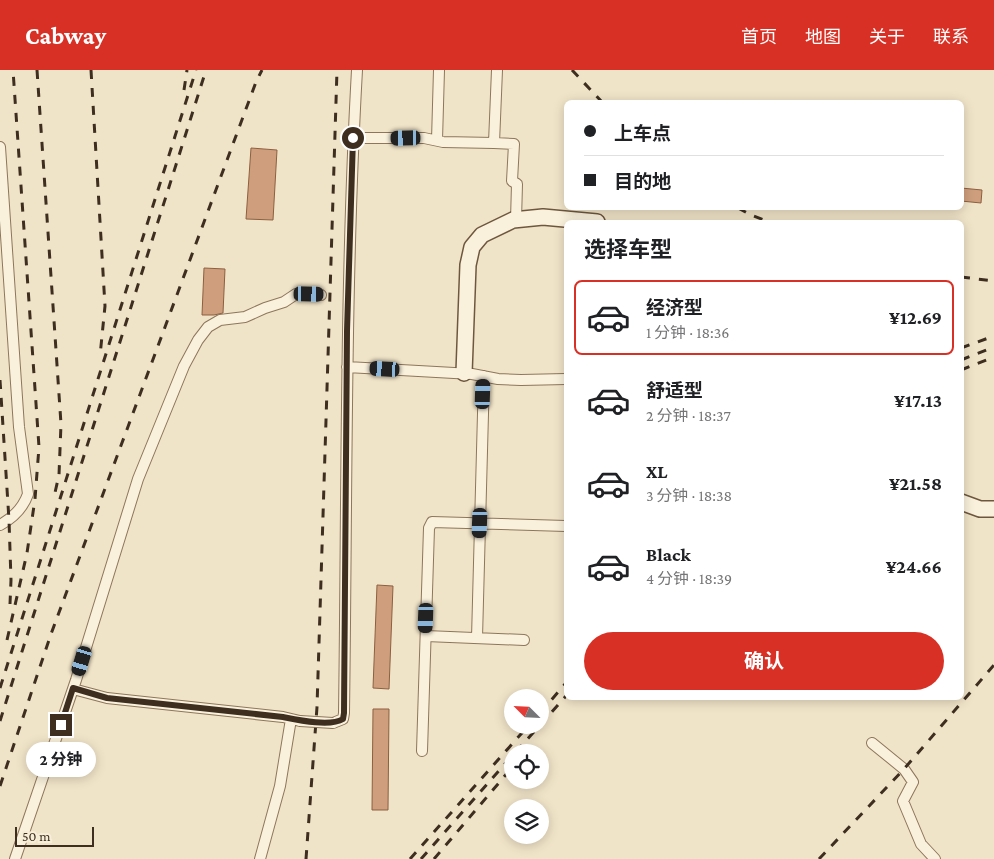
<!DOCTYPE html>
<html lang="zh">
<meta charset="utf-8">
<style>
:root{--surface:#fff;--page:#f2f2f2;--text:#202124;--muted:#757577;--line:#e0e0e0;--accent:#d93025}
body{margin:0;font-family:"Crimson Pro","Noto Sans SC",serif;background:var(--page);color:var(--text);height:100vh;display:flex;flex-direction:column;font-size:19px;white-space:nowrap}
*{box-sizing:border-box;margin:0}
p{font-size:16px;color:var(--muted)}
.icon{flex:none;width:28px;height:28px;fill:none;stroke:currentColor;stroke-width:2;stroke-linecap:round;stroke-linejoin:round}
.map{position:relative;flex:1;overflow:hidden}
.details{position:absolute;left:564px;top:150px;width:400px;height:480px;display:flex;flex-direction:column;background:var(--surface);border-radius:8px;box-shadow:0 2px 12px #0003}
.details>*{flex:none}
.top-card{position:absolute;left:564px;top:30px;width:400px;height:110px;border-radius:8px;box-shadow:0 2px 12px #0003;display:grid;align-content:center;height:110px;padding:0 20px;background:var(--surface)}
.needle{width:32px;rotate:294deg}
.buttons{position:absolute;left:504px;top:619px;display:grid;gap:10px}
.buttons a{display:grid;place-items:center;width:45px;height:45px;border-radius:50%;background:var(--surface);box-shadow:0 2px 12px #0003;font-size:25px}
.scale{position:absolute;left:15px;bottom:12px;width:79px;box-sizing:border-box;padding-left:5px;border:2px solid #3d2e20;border-top:0;font-size:14px;line-height:18px;white-space:nowrap;color:#3d2e20;-webkit-text-stroke:4px #f7eed8;paint-order:stroke}
.end{position:absolute;width:22px;height:22px;margin:-11px;border:6px solid #3d2e20;background:#fff;box-shadow:0 0 0 2px #fff}
.from{border-radius:50%}
.bubble{position:absolute;height:35px;border-radius:18px;background:var(--surface);box-shadow:0 2px 12px #0003;font-size:16px;font-weight:700;line-height:35px;text-align:center}
.car{position:absolute;width:15px;height:30px;margin:-15px -8px;border-radius:6px;box-shadow:0 0 4px 1px #0007;background:linear-gradient(#222 24%,#8ab4d8 0 40%,#222 0 76%,#8ab4d8 0 86%,#222 0)}
.top-card b{display:flex;align-items:center;gap:18px;height:48px;font-size:19px}
.top-card b+b{border-top:1px solid var(--line)}
.top-card i{width:12px;height:12px;background:var(--text)}
ul{padding:0;list-style:none}
li{display:flex;align-items:center;gap:15px;height:75px;margin:0 10px 8px;padding:0 10px;border:2px solid transparent;border-radius:8px}
li div{flex:1}
li b{display:block;font-size:19px}
li em{font-style:normal;font-weight:700}
li.active{border-color:var(--accent)}
li>.icon{width:45px;height:45px;stroke-width:1.5}
h2{padding:0 20px;font-size:22px;line-height:60px}
.cta{display:flex;gap:10px;margin-top:auto;padding:10px 20px}
.cta a{flex:1;height:58px;border-radius:30px;background:var(--accent);color:#fff;font-size:20px;font-weight:700;line-height:58px;text-align:center}
header{display:flex;align-items:center;gap:30px;box-sizing:border-box;height:70px;padding:0 25px;background:var(--accent);color:#fff}
header strong{font-size:24px}
nav{display:flex;gap:28px;margin-inline-start:auto;font-size:18px}
.map>svg:first-child{display:block}
</style>
<header>
<strong>Cabway</strong>
<nav><a>首页</a><a>地图</a><a>关于</a><a>联系</a></nav>
</header>
<div class="map">
<svg width="994" height="789" viewBox="0 0 994 789">
<rect width="100%" height="100%" fill="#f0e4c8"/>
<!-- building -->
<path fill="#cf9f7d" stroke="#8d5f41" d="M 251,78 L 277,80 L 273,150 L 246,149 Z
M 961,118 L 982,120 L 981,133 L 961,131 Z
M 204,198 L 225,199 L 223,243 L 214,245 L 202,245 Z
M 377,515 L 393,516 L 389,619 L 373,618 Z
M 373,639 L 389,639 L 388,740 L 372,740 Z"/>
<g fill="none" stroke-linecap="round" stroke-linejoin="round">
<defs>
<path id="street" d="M 497,0 L 494,73 L 514,74 L 512,111 L 517,114 L 516,150
M 353,68 L 424,68 L 443,72 L 494,73
M 437,70 L 439,0
M 0,77 L 19,357 L 28,424 C 23,438 13,448 0,455
M 347,297 L 472,304 L 498,309 L 521,310 L 566,309
M 426,566 L 524,570
M 477,568 L 484,306
M 73,619 L 107,628 L 283,647 L 300,651
M 333,653 L 343,649 L 344,643 C 347,429 345,214 357,0
M 872,673 L 904,699 L 913,712 L 903,731 L 921,774 L 935,789
M 422,681 L 429,458 L 432,452 L 566,456
M 15,789 L 76,610 L 138,409 L 184,296 L 198,270 L 208,257 L 220,250 L 245,247 L 265,238 L 284,232 L 296,224 L 321,225
M 260,789 L 280,716 L 291,649"/>
<path id="secondary" d="M 464,303 L 468,195 L 472,177 L 482,165 L 513,150 L 543,147 L 597,152
M 961,432 L 980,439 L 994,439"/>
</defs>
<!-- street casing -->
<use href="#street" stroke="#8d765c" stroke-width="12"/>
<!-- secondary casing -->
<use href="#secondary" stroke="#6f573f" stroke-width="18"/>
<!-- street -->
<use href="#street" stroke="#faf1dc" stroke-width="10"/>
<!-- secondary -->
<use href="#secondary" stroke="#faf1dc" stroke-width="15"/>
<!-- rail -->
<path stroke="#3d2e20" stroke-width="3" stroke-dasharray="9 9" stroke-linecap="butt" d="M 37,0 L 61,354 L 59,405 L 54,427
M 91,0 L 105,236 L 100,286
M 572,0 L 602,32
M 184,20 L 187,0
M 738,138 L 751,145 L 769,152
M 961,207 L 994,211
M 961,278 L 994,266
M 961,290 L 994,277
M 961,300 L 994,287
M 0,310 L 9,450 L 11,510 L 10,534
M 7,570 L 27,483 L 35,429 L 39,377 L 13,0
M 0,618 L 196,0
M 540,643 L 566,613
M 0,651 L 206,0
M 516,682 L 566,626
M 0,716 L 51,564 L 256,12 L 262,0
M 306,789 L 317,637 L 337,0
M 410,789 L 529,655
M 421,789 L 512,686
M 434,789 L 509,701
M 819,789 L 904,699 L 994,595"/>
<defs>
<path id="street-bridge" d="M 300,651 L 333,653"/>
</defs>
<!-- street-bridge casing -->
<use href="#street-bridge" stroke="#8d765c" stroke-width="12" stroke-linecap="butt"/>
<!-- street-bridge -->
<use href="#street-bridge" stroke="#faf1dc" stroke-width="10"/>
</g>
<g fill="none" stroke-linecap="round" stroke-linejoin="round">
<!-- route -->
<path stroke="#3d2e20" stroke-width="6" d="M 61,655 L 73,618 L 107,628 L 283,647 C 298,650 330,657 343,649 L 344,643 L 347,261 L 353,68"/>
</g>
</svg>
<div class="buttons">
<a><svg class="needle" viewBox="-14 -14 28 28"><path d="M0-13l5 13h-10z" fill="#e53935"/><path d="M0 13l5-13h-10z" fill="#757577"/></svg></a>
<a><svg class="icon" aria-label="locate" viewBox="0 0 24 24"><circle cx="12" cy="12" r="6"/><path d="M12 2v4M12 18v4M2 12h4M18 12h4"/></svg></a>
<a><svg class="icon" aria-label="layers" viewBox="0 0 24 24"><path d="M12 4l9 5-9 5-9-5zM3 14l9 5 9-5"/></svg></a>
</div>
<div class="scale">50 m</div>
<i class="end from" style="left:353px;top:68px"></i>
<i class="end" style="left:61px;top:655px"></i>
<div class="bubble" style="left:26px;top:672px;width:70px">2 分钟</div>
<i class="car" style="left:406px;top:68px;rotate:269deg"></i>
<i class="car" style="left:309px;top:224px;rotate:91deg"></i>
<i class="car" style="left:385px;top:299px;rotate:273deg"></i>
<i class="car" style="left:483px;top:324px;rotate:2deg"></i>
<i class="car" style="left:480px;top:453px;rotate:182deg"></i>
<i class="car" style="left:426px;top:548px;rotate:182deg"></i>
<i class="car" style="left:82px;top:591px;rotate:197deg"></i>
<div class="top-card">
<b><i class="from"></i>上车点</b>
<b><i></i>目的地</b>
</div>
<section class="details">
<h2>选择车型</h2>
<ul>
<li class="active"><svg class="icon" aria-label="car" viewBox="0 0 24 24"><path d="M5 17H2v-5l4-1 3-4h7l3 4 3 1v5h-3M9 17h6M6 11h13"/><circle cx="7" cy="17" r="2"/><circle cx="17" cy="17" r="2"/></svg><div><b>经济型</b><p>1 分钟 · 18:36</p></div><em>¥12.69</em></li>
<li><svg class="icon" aria-label="car" viewBox="0 0 24 24"><path d="M5 17H2v-5l4-1 3-4h7l3 4 3 1v5h-3M9 17h6M6 11h13"/><circle cx="7" cy="17" r="2"/><circle cx="17" cy="17" r="2"/></svg><div><b>舒适型</b><p>2 分钟 · 18:37</p></div><em>¥17.13</em></li>
<li><svg class="icon" aria-label="car" viewBox="0 0 24 24"><path d="M5 17H2v-5l4-1 3-4h7l3 4 3 1v5h-3M9 17h6M6 11h13"/><circle cx="7" cy="17" r="2"/><circle cx="17" cy="17" r="2"/></svg><div><b>XL</b><p>3 分钟 · 18:38</p></div><em>¥21.58</em></li>
<li><svg class="icon" aria-label="car" viewBox="0 0 24 24"><path d="M5 17H2v-5l4-1 3-4h7l3 4 3 1v5h-3M9 17h6M6 11h13"/><circle cx="7" cy="17" r="2"/><circle cx="17" cy="17" r="2"/></svg><div><b>Black</b><p>4 分钟 · 18:39</p></div><em>¥24.66</em></li>
</ul>
<div class="cta"><a>确认</a></div>
</section>
</div>
